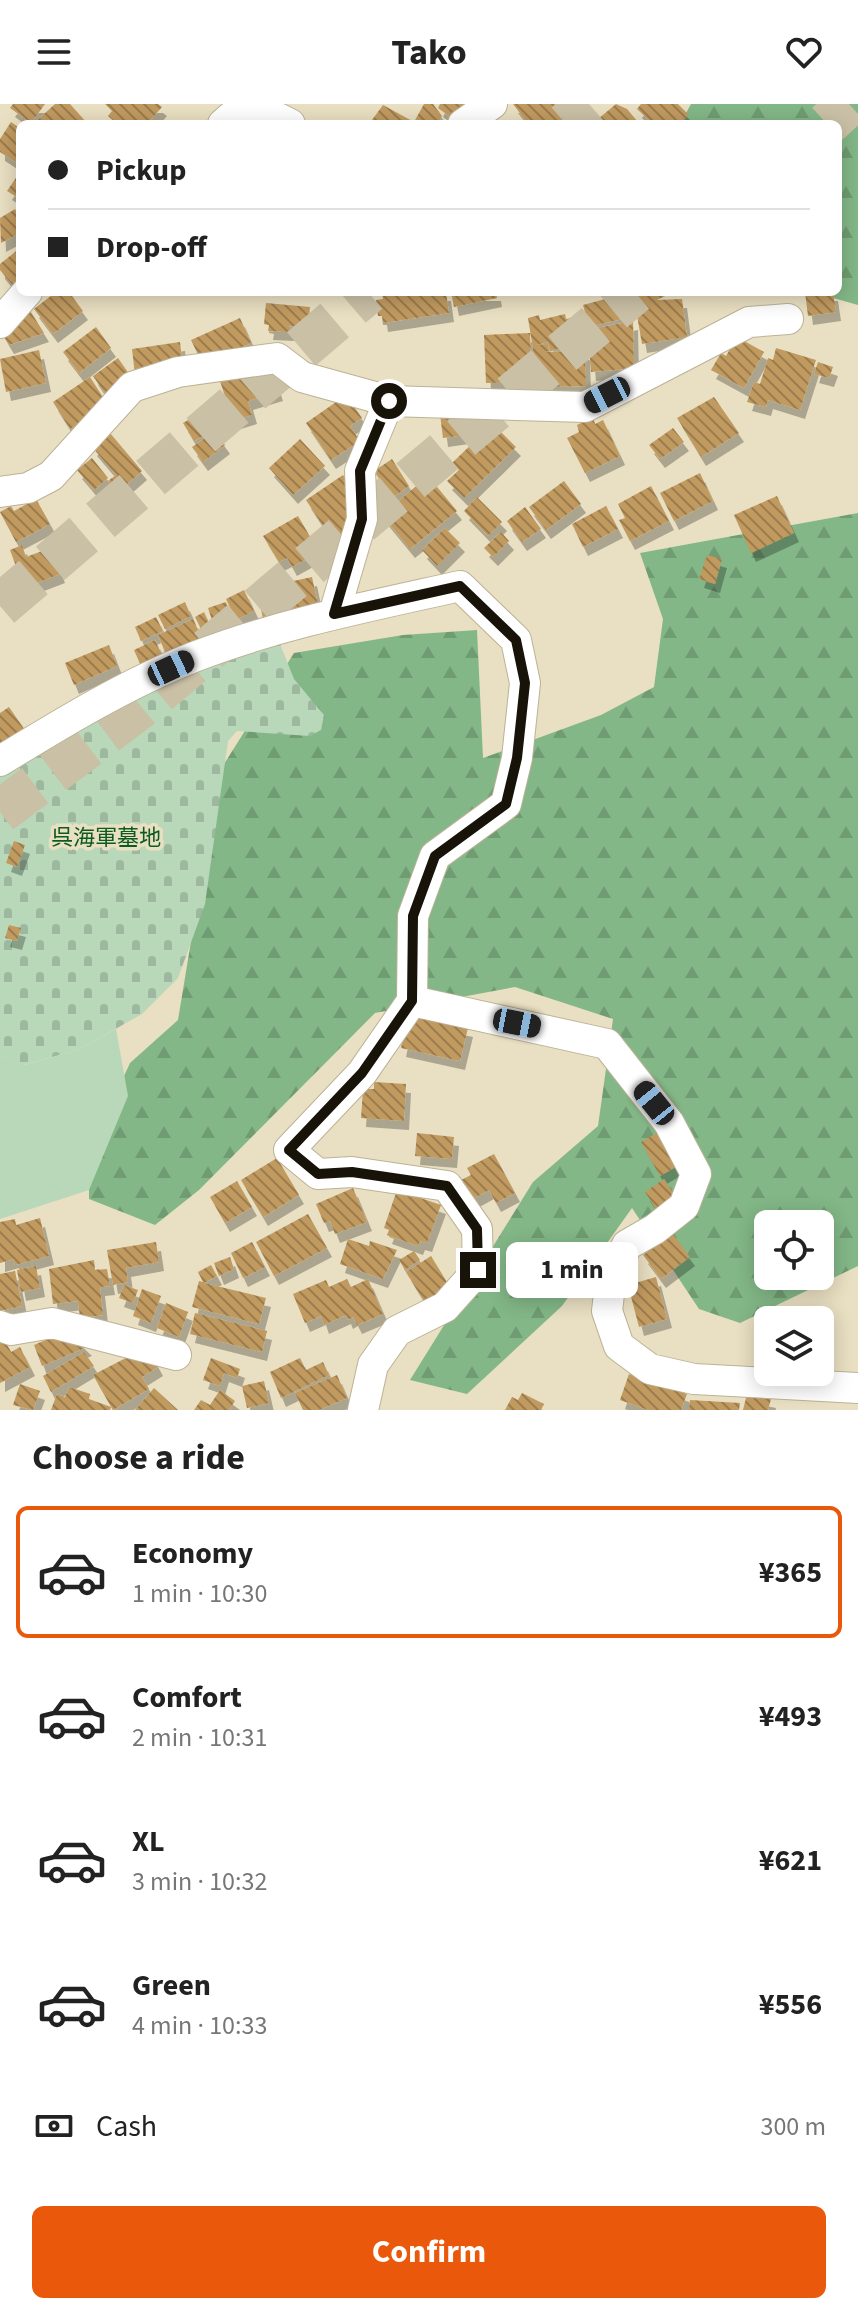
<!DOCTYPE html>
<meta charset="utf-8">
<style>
:root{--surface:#fff;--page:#f6f6f6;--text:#222;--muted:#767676;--line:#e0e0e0;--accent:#ea580c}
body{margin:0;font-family:"Source Sans 3","Noto Sans JP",sans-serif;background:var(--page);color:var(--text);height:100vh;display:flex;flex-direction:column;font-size:30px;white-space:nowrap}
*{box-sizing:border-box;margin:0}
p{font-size:26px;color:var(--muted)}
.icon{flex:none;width:44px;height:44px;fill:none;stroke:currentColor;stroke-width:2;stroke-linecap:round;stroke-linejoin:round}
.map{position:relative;height:1306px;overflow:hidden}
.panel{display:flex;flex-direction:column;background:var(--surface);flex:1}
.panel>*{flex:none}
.banner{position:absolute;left:16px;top:16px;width:826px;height:176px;border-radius:12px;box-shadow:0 4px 20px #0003;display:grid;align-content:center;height:176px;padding:0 32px;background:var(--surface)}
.buttons{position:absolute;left:754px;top:1106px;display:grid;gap:16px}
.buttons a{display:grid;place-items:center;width:80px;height:80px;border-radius:12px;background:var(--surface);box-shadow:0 4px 20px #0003;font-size:40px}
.end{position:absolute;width:36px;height:36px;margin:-18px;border:10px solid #171309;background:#fff;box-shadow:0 0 0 4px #fff}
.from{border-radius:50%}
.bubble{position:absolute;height:56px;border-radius:12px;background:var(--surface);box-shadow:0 4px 20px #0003;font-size:26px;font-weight:700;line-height:56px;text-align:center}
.car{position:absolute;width:24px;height:48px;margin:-24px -12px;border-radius:10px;box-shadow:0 0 6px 2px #0007;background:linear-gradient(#222 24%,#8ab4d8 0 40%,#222 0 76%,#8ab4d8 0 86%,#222 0)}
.banner b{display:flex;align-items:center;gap:28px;height:76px;font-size:30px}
.banner b+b{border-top:2px solid var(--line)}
.banner i{width:20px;height:20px;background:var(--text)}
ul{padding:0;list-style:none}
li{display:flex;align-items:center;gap:24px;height:132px;margin:0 16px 12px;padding:0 16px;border:4px solid transparent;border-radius:12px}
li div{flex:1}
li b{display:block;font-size:30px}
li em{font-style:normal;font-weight:700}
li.selected{border-color:var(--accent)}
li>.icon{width:72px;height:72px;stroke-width:1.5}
h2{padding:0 32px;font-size:36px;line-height:96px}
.pay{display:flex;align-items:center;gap:20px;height:88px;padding:0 32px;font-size:30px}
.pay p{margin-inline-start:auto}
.button{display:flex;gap:16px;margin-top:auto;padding:16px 32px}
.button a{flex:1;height:92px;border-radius:12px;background:var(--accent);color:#fff;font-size:32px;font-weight:700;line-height:92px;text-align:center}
header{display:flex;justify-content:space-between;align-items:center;height:104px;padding:0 32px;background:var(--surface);font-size:36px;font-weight:700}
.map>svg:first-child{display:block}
</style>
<header><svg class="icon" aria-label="menu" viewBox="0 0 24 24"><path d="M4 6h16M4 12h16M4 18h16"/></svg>Tako<svg class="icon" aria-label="heart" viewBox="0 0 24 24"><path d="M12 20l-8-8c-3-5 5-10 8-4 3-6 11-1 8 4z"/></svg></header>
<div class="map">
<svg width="858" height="1306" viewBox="0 0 858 1306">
<defs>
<pattern id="forest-firs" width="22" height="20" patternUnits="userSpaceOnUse" patternTransform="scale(2)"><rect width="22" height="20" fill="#83b787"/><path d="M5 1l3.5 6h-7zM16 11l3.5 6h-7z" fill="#709c73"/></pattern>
<pattern id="cemetery-stones" width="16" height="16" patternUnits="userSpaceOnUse" patternTransform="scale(2)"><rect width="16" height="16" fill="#b8d8b9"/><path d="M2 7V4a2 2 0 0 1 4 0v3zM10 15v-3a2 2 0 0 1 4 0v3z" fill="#9db89e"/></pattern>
<pattern id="building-back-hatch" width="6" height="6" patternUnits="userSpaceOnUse" patternTransform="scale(2)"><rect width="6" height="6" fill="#c19a60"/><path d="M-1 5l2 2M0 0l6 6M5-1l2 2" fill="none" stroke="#9c7c4d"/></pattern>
<filter id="shadow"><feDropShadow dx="5" dy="9" stdDeviation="0" flood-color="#0004"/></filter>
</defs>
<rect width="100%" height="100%" fill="#e9dfc2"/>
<!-- forest -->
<path fill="url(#forest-firs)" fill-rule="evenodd" d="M 691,0 L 858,0 L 858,201 L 812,188 L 838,188 L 838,20 L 680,20 Z
M 858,409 L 858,1162 L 740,1219 L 699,1205 L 632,1104 L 562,1202 L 467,1290 L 410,1276 L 533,1078 L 598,1022 L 613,915 L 515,883 L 375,909 L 199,1086 L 155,1121 L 89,1095 L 89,1048 L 130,959 L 178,916 L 219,668 L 294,549 L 403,531 L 477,526 L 483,654 L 601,611 L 654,583 L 663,515 L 640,449 ZM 768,1120 L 820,1120 L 820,1172 L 768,1172 Z"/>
<!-- cemetery -->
<path fill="url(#cemetery-stones)" d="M 280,540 L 294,575 L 324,611 L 321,626 L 310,632 L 237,627 L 228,637 L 205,800 L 178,874 L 142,910 L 78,946 L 23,961 L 0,953 L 0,673 L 166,574 Z"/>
<!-- park -->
<path fill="#b8d8b9" d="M 116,925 L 128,992 L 89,1086 L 0,1115 L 0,953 L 24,961 L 78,946 Z"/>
<!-- building -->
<path fill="url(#building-back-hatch)" filter="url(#shadow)" d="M 13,0 L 45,0 L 31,19 L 10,4 Z
M 55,0 L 70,0 L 88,20 L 33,20 Z
M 105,0 L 158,0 L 162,3 L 147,20 L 117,20 L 108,12 L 112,7 Z
M 424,0 L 433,0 L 442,12 L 438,20 L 369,20 L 383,1 L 414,18 Z
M 440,0 L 473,0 L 457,18 L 438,4 Z
M 513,0 L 560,0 L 571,9 L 558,20 L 528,20 Z
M 616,0 L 627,5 L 638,18 L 592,20 Z
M 641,0 L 678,0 L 689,11 L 679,20 L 653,20 L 637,5 Z
M 11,18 L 20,24 L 20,61 L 0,48 L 0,35 Z
M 20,68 L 20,95 L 7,87 Z
M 15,105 L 20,113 L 20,129 L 1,139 L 0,114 Z
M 20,144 L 20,188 L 21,192 L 0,166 L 0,160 Z
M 56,188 L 69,188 L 83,207 L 53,230 L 34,205 Z
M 382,188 L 446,188 L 449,209 L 383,219 L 382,212 L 378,212 L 376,196 L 383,195 Z
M 451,188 L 496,188 L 497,194 L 454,203 Z
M 627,188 L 673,188 L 657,196 L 682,195 L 687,233 L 642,240 L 635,200 Z
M 805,188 L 833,188 L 836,208 L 808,212 Z
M 620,191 L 626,214 L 589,223 L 583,201 Z
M 266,199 L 310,203 L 308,224 L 289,222 L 289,228 L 268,227 L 269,221 L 264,220 Z
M 29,205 L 44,229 L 9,241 L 0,226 Z
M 565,210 L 566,215 L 576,213 L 582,243 L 566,240 L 566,243 L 550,247 L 548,238 L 536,241 L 548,240 L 549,247 L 544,248 L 585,247 L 586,282 L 539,283 L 528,214 L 539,211 L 540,216 Z
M 240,214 L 251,239 L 203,261 L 191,236 Z
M 633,217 L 634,264 L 591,268 L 587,226 Z
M 96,223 L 111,244 L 79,269 L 63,248 Z
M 530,229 L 532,278 L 486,279 L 484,231 Z
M 737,233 L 764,248 L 744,284 L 711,266 L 721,249 L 726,252 Z
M 180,238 L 183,264 L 135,271 L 132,245 Z
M 776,244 L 816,256 L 800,306 L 768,296 L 766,303 L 747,298 L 754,278 L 760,280 L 768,254 L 773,256 Z
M 39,246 L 46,279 L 6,288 L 0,255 Z
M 118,254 L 134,277 L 108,294 L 93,272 Z
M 268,258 L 278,288 L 248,297 L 252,311 L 233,317 L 219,274 Z
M 818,258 L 833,263 L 829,274 L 814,270 Z
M 90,273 L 108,301 L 70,325 L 53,298 Z
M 346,291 L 362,314 L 350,322 L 360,337 L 331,356 L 306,319 Z
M 714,293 L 739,329 L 701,353 L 677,314 Z
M 209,304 L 220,323 L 194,337 L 183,319 Z
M 467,305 L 470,324 L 463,325 L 464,331 L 443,334 L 440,310 Z
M 593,313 L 595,320 L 603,316 L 620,352 L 585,369 L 567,334 L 579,328 L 577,321 Z
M 673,324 L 684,338 L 660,355 L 649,341 Z
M 499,326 L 516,343 L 464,394 L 447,377 L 459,366 L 452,359 L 478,334 L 485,340 Z
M 215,327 L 225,341 L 203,358 L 192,343 Z
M 110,329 L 142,367 L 118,388 L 108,377 L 116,371 L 92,343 Z
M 300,335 L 325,362 L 293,391 L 269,364 Z
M 434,337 L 446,356 L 416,377 L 403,358 Z
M 92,354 L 108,374 L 94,386 L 77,366 Z
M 392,355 L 409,382 L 392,394 L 374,367 Z
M 700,369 L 713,397 L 674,417 L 660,389 Z
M 343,371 L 365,404 L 344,418 L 351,428 L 334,439 L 306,396 Z
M 428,372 L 457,407 L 410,445 L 382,411 Z
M 564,377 L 581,400 L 546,426 L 529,403 Z
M 651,382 L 669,417 L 630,437 L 619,416 L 625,414 L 618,400 Z
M 777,392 L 794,429 L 751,449 L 734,411 Z
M 477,393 L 502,418 L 488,432 L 464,407 Z
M 36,395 L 50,420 L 16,438 L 0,408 L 11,402 L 14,407 Z
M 606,402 L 618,425 L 583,443 L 572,420 Z
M 525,403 L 541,425 L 522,438 L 507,417 Z
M 298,412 L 319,448 L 292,463 L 287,454 L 279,458 L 263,432 Z
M 445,424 L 460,439 L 437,462 L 422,446 Z
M 501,428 L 509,437 L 493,453 L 484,444 Z
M 22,441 L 26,453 L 50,444 L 60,470 L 29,482 L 22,463 L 17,465 L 10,446 Z
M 707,451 L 722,455 L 715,480 L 699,475 Z
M 312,473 L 320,511 L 292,518 L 284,479 Z
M 244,486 L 254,507 L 236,516 L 226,495 Z
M 185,498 L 191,512 L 165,525 L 158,511 Z
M 226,498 L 231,513 L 213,519 L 208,504 Z
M 286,500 L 290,520 L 265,525 L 261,505 Z
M 204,508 L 213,527 L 204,531 L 195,513 Z
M 156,513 L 163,527 L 141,537 L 135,523 Z
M 193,515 L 203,537 L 167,553 L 158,531 Z
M 155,536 L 162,551 L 141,562 L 134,546 Z
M 109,541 L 117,562 L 74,581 L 65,559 Z
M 9,603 L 27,629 L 0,648 L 0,609 Z
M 14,737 L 25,741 L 17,763 L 6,759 Z
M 9,821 L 21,824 L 17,837 L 5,834 Z
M 408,911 L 468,924 L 460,957 L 401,944 Z
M 374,978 L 406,980 L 404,1017 L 361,1014 L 363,985 L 374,985 Z
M 662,1026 L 681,1060 L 660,1072 L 641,1038 Z
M 417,1029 L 454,1033 L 452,1055 L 415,1052 Z
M 494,1050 L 515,1089 L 496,1099 L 489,1086 L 471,1096 L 461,1076 L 471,1071 L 467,1064 Z
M 277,1054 L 299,1091 L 263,1113 L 241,1076 Z
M 664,1075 L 675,1092 L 656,1105 L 645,1088 Z
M 237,1077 L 252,1103 L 225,1119 L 210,1093 Z
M 353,1084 L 367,1118 L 335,1130 L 330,1117 L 324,1119 L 316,1100 Z
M 397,1086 L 441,1101 L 427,1139 L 420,1137 L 418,1142 L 387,1131 L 389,1126 L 384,1124 Z
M 308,1110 L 327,1144 L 274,1172 L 256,1138 Z
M 40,1114 L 49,1152 L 15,1161 L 14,1155 L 0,1159 L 0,1118 L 15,1115 L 16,1121 Z
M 672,1129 L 690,1153 L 661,1175 L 643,1151 Z
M 348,1135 L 369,1142 L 370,1137 L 397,1146 L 383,1175 L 340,1160 Z
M 156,1138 L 159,1158 L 126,1164 L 128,1178 L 113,1181 L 107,1146 Z
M 252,1138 L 265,1163 L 243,1174 L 231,1149 Z
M 414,1147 L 420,1156 L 405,1166 L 399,1156 Z
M 431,1152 L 450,1183 L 425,1199 L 406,1168 Z
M 230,1153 L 234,1165 L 219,1172 L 214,1159 Z
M 94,1156 L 95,1166 L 107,1165 L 110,1182 L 100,1183 L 103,1211 L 80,1214 L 78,1197 L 53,1200 L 49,1165 Z
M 211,1161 L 217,1172 L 204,1179 L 266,1194 L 259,1220 L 192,1203 L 199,1177 L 203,1178 L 198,1168 Z
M 36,1162 L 40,1184 L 21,1188 L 17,1166 Z
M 15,1167 L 22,1202 L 0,1207 L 0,1170 Z
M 656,1173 L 667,1215 L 639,1223 L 628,1181 Z
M 347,1175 L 351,1183 L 368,1175 L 383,1210 L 357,1221 L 353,1213 L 348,1216 L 346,1211 L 324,1221 L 321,1212 L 305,1219 L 293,1190 L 326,1176 L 329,1183 Z
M 124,1181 L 138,1186 L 133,1199 L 119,1194 Z
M 142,1185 L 161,1192 L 151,1219 L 133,1212 Z
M 166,1199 L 188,1208 L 179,1233 L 157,1224 Z
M 195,1209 L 267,1227 L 262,1248 L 190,1230 Z
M 69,1226 L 87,1243 L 42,1262 L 34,1241 Z
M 4,1235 L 11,1248 L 20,1243 L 30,1263 L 0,1279 L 0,1237 Z
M 147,1243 L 158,1263 L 142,1273 L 149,1285 L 113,1306 L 93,1271 Z
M 84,1248 L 94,1262 L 51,1288 L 43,1272 Z
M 211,1254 L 240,1265 L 237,1274 L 224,1269 L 220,1282 L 203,1276 Z
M 300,1254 L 306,1266 L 323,1258 L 329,1271 L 281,1294 L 270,1268 Z
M 629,1270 L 687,1290 L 681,1306 L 648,1306 L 620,1296 Z
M 337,1271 L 347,1294 L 319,1306 L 303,1306 L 295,1289 Z
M 264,1277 L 269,1299 L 247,1304 L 242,1282 Z
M 20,1280 L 40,1287 L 33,1306 L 13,1301 Z
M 69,1283 L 90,1290 L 89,1295 L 111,1303 L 110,1306 L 51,1306 L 57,1290 L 65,1293 Z
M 154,1284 L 178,1306 L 135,1306 Z
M 220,1286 L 235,1297 L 229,1306 L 194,1306 L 201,1296 L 210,1301 Z
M 522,1289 L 544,1300 L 541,1306 L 505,1306 L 512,1293 L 518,1296 Z
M 747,1290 L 771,1295 L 768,1306 L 743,1306 Z
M 690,1296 L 740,1299 L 739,1306 L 689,1306 Z"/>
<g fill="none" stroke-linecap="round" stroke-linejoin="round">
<!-- highway-tunnel -->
<path stroke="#cac0a6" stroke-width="44" stroke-dasharray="44 22" stroke-linecap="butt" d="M 566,20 L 589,0
M 827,20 L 849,0
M 0,502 L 368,188
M 0,708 L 139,604 L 635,188"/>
<defs>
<path id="minor" d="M 250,0 L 290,20
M 223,20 L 246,0
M 463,20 L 492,0
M 0,219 L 27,188
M 0,388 L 28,384 L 51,372 L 132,283 L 178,268 L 277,254 L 302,273 L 389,297 L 585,303 L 749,218 L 788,215
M 334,510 L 362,415 L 360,367 L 389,297
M 0,657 C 62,619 126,580 194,553 C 279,520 371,502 460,482 L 516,536 L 525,579 L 517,654 L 506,700 L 435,752 L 413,812 L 412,897 L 362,969 L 289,1046 L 318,1070 L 352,1068 L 447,1082 L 477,1125 L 478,1166 L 445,1203 L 397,1227 L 373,1261 L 363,1306
M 412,897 L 607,940 L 669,1019 L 696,1070 L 684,1102 L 655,1125 L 627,1141 L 611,1173 L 607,1207 L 619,1242 L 650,1265 L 694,1275 L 858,1284
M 0,1222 L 11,1226 L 52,1219 L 176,1251"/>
</defs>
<!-- minor casing -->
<use href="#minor" stroke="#bcb296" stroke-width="32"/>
<!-- minor -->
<use href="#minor" stroke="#fff" stroke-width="30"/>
</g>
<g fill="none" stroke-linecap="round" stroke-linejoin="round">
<!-- route -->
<path stroke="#171309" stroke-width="10" d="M 389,297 L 360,367 L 362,415 L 334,510 L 460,482 L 516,536 L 525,579 L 517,654 L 506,700 L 435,752 L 413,812 L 412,897 L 362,969 L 289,1046 L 318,1070 L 352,1068 L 447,1082 L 477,1125 L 478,1166"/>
</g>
<g text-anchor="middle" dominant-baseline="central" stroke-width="7" stroke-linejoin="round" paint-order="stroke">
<!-- park labels -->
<g font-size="22" fill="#0d5c1f" stroke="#e9dfc2">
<text x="106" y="734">呉海軍墓地</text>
</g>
</g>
</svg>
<div class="buttons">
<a><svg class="icon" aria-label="locate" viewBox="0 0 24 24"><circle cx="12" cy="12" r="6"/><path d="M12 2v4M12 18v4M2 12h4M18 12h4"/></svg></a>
<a><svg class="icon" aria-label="layers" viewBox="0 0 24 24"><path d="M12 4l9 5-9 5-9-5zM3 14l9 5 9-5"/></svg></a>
</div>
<i class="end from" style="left:389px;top:297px"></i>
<i class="end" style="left:478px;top:1166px"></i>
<div class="bubble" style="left:506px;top:1138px;width:132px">1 min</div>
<i class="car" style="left:607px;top:291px;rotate:243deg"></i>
<i class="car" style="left:171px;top:564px;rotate:65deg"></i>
<i class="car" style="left:517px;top:919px;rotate:101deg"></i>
<i class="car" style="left:654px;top:999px;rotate:321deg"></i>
<div class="banner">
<b><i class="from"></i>Pickup</b>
<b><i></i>Drop-off</b>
</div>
</div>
<section class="panel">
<h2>Choose a ride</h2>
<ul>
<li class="selected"><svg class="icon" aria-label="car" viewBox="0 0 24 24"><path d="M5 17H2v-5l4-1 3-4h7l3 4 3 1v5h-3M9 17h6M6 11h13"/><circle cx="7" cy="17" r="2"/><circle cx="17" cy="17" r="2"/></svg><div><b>Economy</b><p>1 min · 10:30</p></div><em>¥365</em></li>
<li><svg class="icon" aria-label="car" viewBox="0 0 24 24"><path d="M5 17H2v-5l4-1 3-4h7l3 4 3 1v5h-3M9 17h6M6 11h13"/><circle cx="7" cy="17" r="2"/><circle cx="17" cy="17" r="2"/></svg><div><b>Comfort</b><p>2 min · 10:31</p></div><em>¥493</em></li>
<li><svg class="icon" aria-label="car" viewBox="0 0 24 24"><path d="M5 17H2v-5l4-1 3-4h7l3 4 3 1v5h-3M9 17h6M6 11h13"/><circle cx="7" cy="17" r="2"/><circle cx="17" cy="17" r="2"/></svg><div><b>XL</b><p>3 min · 10:32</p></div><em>¥621</em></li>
<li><svg class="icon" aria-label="car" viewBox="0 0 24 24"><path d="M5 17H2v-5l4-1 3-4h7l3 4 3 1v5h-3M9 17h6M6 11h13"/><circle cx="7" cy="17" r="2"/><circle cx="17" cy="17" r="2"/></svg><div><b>Green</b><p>4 min · 10:33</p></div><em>¥556</em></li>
</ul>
<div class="pay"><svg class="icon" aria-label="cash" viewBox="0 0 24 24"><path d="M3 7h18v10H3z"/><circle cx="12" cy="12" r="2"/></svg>Cash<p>300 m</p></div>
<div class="button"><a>Confirm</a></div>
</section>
